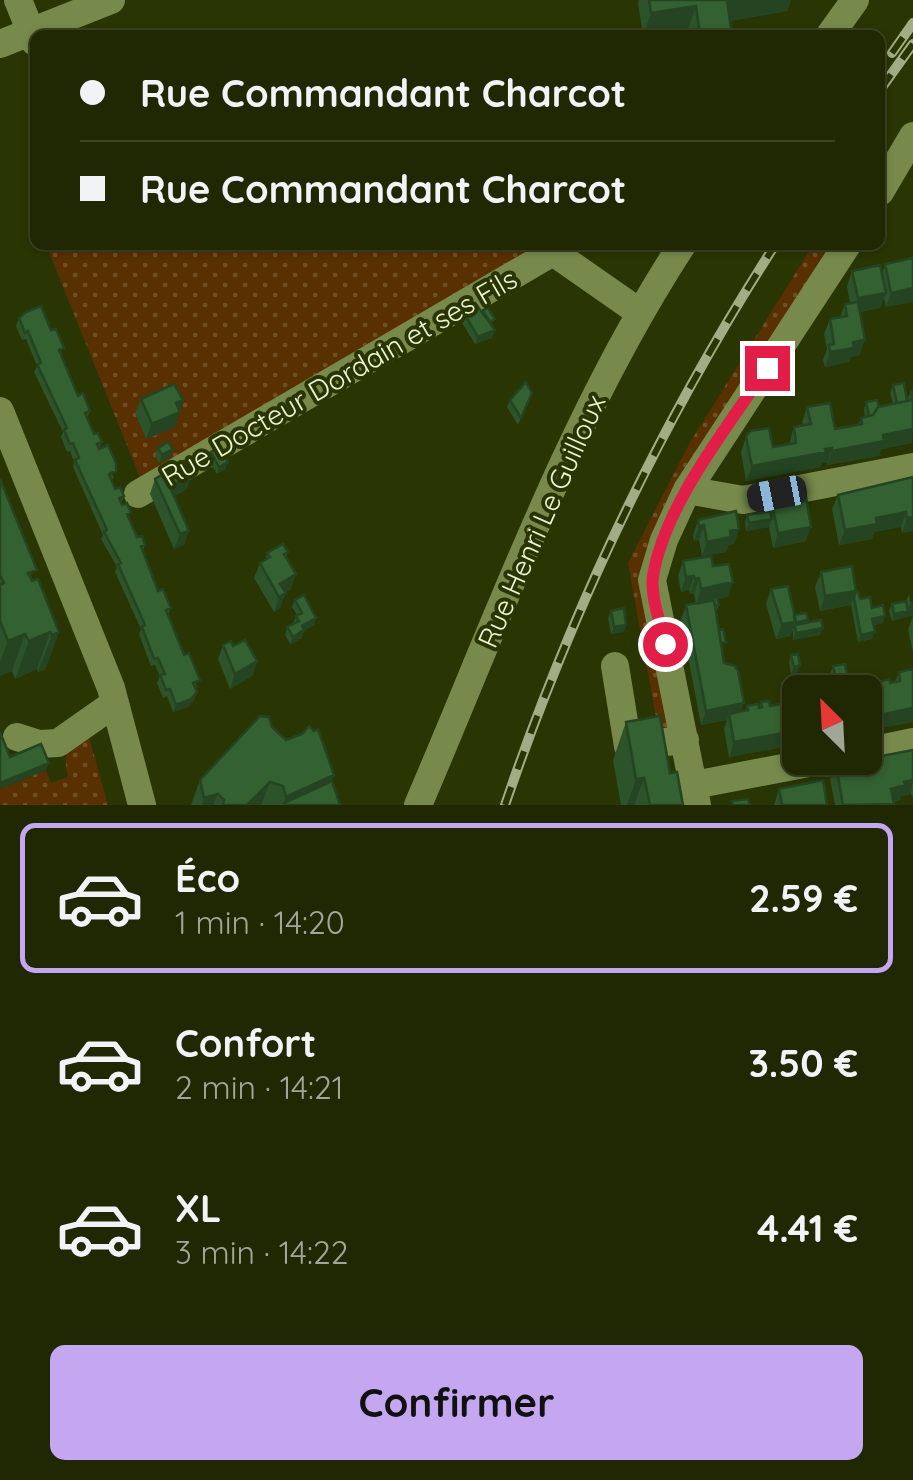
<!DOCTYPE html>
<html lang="fr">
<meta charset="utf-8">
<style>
:root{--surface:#1f2802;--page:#27300c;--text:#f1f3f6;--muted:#a1a699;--line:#3c4424;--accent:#c5a7f1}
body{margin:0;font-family:Quicksand,sans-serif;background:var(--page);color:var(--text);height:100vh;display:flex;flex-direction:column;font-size:38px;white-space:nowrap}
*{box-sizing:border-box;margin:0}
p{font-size:32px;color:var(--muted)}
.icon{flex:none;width:55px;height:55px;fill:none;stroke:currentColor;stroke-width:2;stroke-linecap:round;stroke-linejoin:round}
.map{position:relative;height:805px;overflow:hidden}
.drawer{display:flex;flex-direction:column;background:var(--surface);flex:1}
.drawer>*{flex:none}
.guide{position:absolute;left:30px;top:30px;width:855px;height:220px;border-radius:15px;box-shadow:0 2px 8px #0004,0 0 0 2px var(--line);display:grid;align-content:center;height:220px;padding:0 50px;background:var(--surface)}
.needle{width:65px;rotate:336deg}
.controls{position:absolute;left:782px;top:675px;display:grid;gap:20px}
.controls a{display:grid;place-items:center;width:100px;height:100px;border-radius:15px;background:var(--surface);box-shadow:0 2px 8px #0004,0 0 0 2px var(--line);font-size:50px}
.end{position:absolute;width:45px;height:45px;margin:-22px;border:12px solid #e11d48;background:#fff;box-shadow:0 0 0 5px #fff}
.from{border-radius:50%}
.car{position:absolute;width:30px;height:60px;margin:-30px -15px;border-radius:12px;box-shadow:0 0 8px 2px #0007;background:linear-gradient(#222 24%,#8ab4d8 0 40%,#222 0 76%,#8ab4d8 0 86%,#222 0)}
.guide b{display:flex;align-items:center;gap:35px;height:95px;font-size:38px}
.guide b+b{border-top:2px solid var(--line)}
.guide i{width:25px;height:25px;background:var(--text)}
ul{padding:18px 0 0;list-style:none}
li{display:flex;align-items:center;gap:30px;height:150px;margin:0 20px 15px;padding:0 30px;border:5px solid transparent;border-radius:15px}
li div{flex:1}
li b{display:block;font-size:38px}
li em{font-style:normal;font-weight:700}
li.current{border-color:var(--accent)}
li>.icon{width:90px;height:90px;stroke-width:1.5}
.button{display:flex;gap:20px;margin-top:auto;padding:20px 50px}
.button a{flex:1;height:115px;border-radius:15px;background:var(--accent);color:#111;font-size:40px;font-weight:700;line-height:115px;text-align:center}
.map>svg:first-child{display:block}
</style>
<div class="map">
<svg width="913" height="805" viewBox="0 0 913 805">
<defs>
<pattern id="grass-dots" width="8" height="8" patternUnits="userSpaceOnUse" patternTransform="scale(2.5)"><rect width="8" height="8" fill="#583001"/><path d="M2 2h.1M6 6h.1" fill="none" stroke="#704f25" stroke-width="1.8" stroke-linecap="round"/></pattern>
</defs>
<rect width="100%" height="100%" fill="#293502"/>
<!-- grass -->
<path fill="url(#grass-dots)" d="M 46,245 L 546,245 L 141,480 Z
M 813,245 L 833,245 L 647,550 L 671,737 L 660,739 L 628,563 L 689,444 Z
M 87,730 L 108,805 L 0,805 L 0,789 L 46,770 L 51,783 L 68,777 C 62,754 68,744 87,730 Z"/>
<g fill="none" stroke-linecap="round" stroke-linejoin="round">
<!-- minor -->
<path stroke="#778a4b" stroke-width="28" d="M 18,0 L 35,42
M 830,35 L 855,0
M 0,44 L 111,0
M 880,192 L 913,136
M 0,411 L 111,688 L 142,805
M 687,490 L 743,500 L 913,467
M 138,494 L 553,252 L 639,312
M 615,666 L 628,746 L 685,740
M 17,737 L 39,744 L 58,743 L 115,703
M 865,752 L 913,742
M 694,785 L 835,758
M 418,805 C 499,617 570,417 682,245
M 697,805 L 652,580 L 664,540 L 687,490 L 847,245"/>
<defs>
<path id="rail" d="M 892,53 L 913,23
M 880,90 L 913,44
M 505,805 C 572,609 663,419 775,245"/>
</defs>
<!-- rail casing -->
<use href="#rail" stroke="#a2ad85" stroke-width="10"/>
<!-- rail -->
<use href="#rail" stroke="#293502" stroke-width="6" stroke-dasharray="19" stroke-linecap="butt"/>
</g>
<!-- wall -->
<path fill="#2d532a" d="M 639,0 L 791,0 L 787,11 L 730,21 L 732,35 L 689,35 L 688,28 L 643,35 L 638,3 Z
M 913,258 L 886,307 L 884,298 L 880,308 L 860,312 L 860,355 L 851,357 L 849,362 L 825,367 L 823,360 L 827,349 L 824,334 L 830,319 L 840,317 L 845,304 L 850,303 L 847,286 L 852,271 L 882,273 L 885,264 Z
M 462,310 L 482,313 L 483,311 L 492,327 L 492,338 L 475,344 L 459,318 Z
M 19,318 L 61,355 L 78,396 L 90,411 L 87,418 L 94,434 L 102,442 L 99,449 L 114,478 L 111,479 L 115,489 L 124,496 L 121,503 L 137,537 L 145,545 L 143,551 L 158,591 L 171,608 L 168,615 L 197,687 L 195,688 L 197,692 L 194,700 L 188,707 L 173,712 L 167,696 L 163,698 L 157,683 L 160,676 L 155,665 L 151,666 L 139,634 L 141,629 L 115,572 L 117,567 L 101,539 L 103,535 L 73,467 L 74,462 L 70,451 L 67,452 L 61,437 L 63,432 L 34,372 L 37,366 L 26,339 L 22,340 L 16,326 Z
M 893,385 L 907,401 L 911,391 L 913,391 L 912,443 L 881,449 L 879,456 L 827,465 L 827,463 L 822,463 L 820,467 L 746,481 L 741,452 L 746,437 L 773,447 L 789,444 L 794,427 L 803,425 L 802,422 L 807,407 L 835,429 L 858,425 L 861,418 L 865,417 L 864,409 L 866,402 L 879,407 L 893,404 L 890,393 Z
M 532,393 L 518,425 L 507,407 L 510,400 Z
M 141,399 L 183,400 L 175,427 L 146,439 L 135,413 Z
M 158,448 L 173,449 L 170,457 L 159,463 L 155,456 Z
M 211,452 L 228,462 L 225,469 L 217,474 L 208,459 Z
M 913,477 L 913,531 L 902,533 L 901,527 L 874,532 L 872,539 L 839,545 L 832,509 L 838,495 Z
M 0,479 L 33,581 L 59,632 L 45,670 L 38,672 L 37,669 L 15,679 L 12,671 L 0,676 Z
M 155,479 L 187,489 L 174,496 L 184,545 L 174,549 L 150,494 Z
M 772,504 L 806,541 L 773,548 L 769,527 L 746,531 L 745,523 L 747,515 L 770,511 Z
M 698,520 L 739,529 L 734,544 L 729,545 L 726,552 L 702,556 L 699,540 L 694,541 L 693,535 Z
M 288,552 L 286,557 L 291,589 L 285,592 L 280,608 L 274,612 L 254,578 L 260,563 L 265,560 L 267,553 Z
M 683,561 L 713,563 L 728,597 L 718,599 L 719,605 L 716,612 L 724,663 L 741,712 L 745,711 L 747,706 L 759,708 L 761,702 L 770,706 L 786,703 L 790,694 L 800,692 L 800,744 L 729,757 L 724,729 L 727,720 L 701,725 L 681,620 L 686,605 L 696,604 L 694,593 L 690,594 L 689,590 L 681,592 L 678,576 Z
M 821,572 L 856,591 L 860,599 L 872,608 L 883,623 L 874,625 L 872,639 L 858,642 L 851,605 L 820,611 L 815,587 Z
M 771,589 L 794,615 L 808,620 L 807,623 L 820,635 L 793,640 L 793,630 L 790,636 L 776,639 L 766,604 Z
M 909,594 L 913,615 L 892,621 L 889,611 L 892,604 L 906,601 Z
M 295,600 L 314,625 L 304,630 L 302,638 L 290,644 L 285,635 L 287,627 L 293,623 L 297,615 L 292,607 Z
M 611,611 L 624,632 L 611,634 L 608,618 Z
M 913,616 L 913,652 L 908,630 Z
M 223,645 L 233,646 L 257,661 L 252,676 L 230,689 L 218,659 Z
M 791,655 L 797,673 L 791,674 L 789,662 Z
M 833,666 L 850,690 L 895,682 L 899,672 L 913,669 L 913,722 L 865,731 L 865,692 L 818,692 L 822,681 L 828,680 Z
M 626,722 L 670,773 L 683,805 L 621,805 L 613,760 Z
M 272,727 L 286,740 L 334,775 L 332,781 L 340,805 L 191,805 L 200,780 Z
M 913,750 L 913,797 L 911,794 L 901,796 L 900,800 L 893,802 L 893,805 L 835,805 L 830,779 L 836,765 L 850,774 L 866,771 L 871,758 Z
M 779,789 L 827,805 L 774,805 Z"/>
<!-- shaded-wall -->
<path fill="#244422" d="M 736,0 L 791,0 L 787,11 L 719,23 L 727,1 Z
M 696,6 L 688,28 L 643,35 L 651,13 Z
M 913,288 L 913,302 L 886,307 L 891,293 Z
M 886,293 L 880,308 L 852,313 L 858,298 Z
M 495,330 L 492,338 L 475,344 L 478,337 Z
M 865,340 L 860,355 L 851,357 L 849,362 L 825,367 L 830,352 L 853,342 Z
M 183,400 L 175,427 L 146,439 L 152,424 L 176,403 Z
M 913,429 L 912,443 L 881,449 L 879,456 L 827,465 L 832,451 L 883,435 Z
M 832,448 L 827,463 L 822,463 L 820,467 L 746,481 L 752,466 Z
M 173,449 L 170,457 L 159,463 L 162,455 Z
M 228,462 L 225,469 L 217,474 L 219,467 Z
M 192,474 L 187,489 L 165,502 L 170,487 Z
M 906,512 L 901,527 L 874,532 L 872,539 L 839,545 L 845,530 L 876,518 Z
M 913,517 L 913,531 L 902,533 L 907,518 Z
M 772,519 L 769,527 L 746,531 L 749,523 Z
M 704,525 L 699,540 L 694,541 L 699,526 Z
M 811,527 L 806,541 L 773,548 L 778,533 Z
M 739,529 L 734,544 L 729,545 L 726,552 L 702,556 L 707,542 L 730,531 Z
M 189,531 L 184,545 L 174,549 L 180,534 Z
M 296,574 L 291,589 L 279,596 L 280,584 Z
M 694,576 L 689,590 L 681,592 L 686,577 Z
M 699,578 L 694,593 L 690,594 L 695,579 Z
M 733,582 L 728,597 L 696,604 L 701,589 Z
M 856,591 L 851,605 L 820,611 L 825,596 Z
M 286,593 L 280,608 L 274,612 L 279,597 Z
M 911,602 L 913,602 L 913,615 L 892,621 L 894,614 L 908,611 Z
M 885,616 L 883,623 L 870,626 L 872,619 Z
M 316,618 L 314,625 L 304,630 L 302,638 L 290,644 L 293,637 L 302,626 Z
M 808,620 L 805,628 L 795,625 L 790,636 L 776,639 L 782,624 Z
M 626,625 L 624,632 L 611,634 L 614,627 Z
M 823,628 L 820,635 L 793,640 L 796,633 Z
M 50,632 L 37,669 L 15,679 L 29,641 Z
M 59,632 L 45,670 L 38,672 L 52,635 Z
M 875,632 L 872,639 L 858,642 L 861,635 Z
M 25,634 L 12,671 L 0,676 L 0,662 L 8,641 Z
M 257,661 L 252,676 L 230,689 L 235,674 Z
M 800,665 L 797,673 L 791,674 L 794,667 Z
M 197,692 L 194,700 L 188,707 L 173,712 L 176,705 Z
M 744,703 L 738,718 L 729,714 L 727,720 L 701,725 L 706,711 Z
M 913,708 L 913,722 L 865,731 L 865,718 Z
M 800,730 L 800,744 L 729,757 L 734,742 Z
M 49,763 L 46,770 L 0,789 L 0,783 Z
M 334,775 L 324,803 L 284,803 L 286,797 Z
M 644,778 L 634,805 L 627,805 L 636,779 Z
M 913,780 L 911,794 L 901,796 L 900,800 L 885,803 L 891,789 L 904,782 Z
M 270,782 L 261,805 L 247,805 Z
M 218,794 L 213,805 L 202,805 L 204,798 Z"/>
<!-- building -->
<path fill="#346131" stroke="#244422" stroke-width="2.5" d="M 649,0 L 736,0 L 727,1 L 732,35 L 700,35 L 696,6 L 651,13 Z
M 913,258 L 913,288 L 891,293 L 885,264 Z
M 880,265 L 886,293 L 858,298 L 852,271 Z
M 858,302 L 865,340 L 853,342 L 854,348 L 830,352 L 829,345 L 834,344 L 830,319 L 847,316 L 845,304 Z
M 475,303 L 495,330 L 478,337 L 462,310 Z
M 41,306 L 51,330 L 56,329 L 64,348 L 59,350 L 78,396 L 83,393 L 90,411 L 85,413 L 94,434 L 98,433 L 102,442 L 97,444 L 99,449 L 108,445 L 116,463 L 116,471 L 109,474 L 115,489 L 120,487 L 124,496 L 119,498 L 122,505 L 127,503 L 131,513 L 127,514 L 137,537 L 142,536 L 145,545 L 141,546 L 158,591 L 163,589 L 167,599 L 171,608 L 166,610 L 184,655 L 189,653 L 200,680 L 193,683 L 197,692 L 191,699 L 176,705 L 170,689 L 166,690 L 160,675 L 165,674 L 158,658 L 154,659 L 142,627 L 145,625 L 118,564 L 121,563 L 104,532 L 107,530 L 75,460 L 79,458 L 73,443 L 70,444 L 64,430 L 67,428 L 37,364 L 41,363 L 28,331 L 25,333 L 19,318 L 26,312 Z
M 488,308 L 495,319 L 490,322 L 483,311 Z
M 526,382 L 532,393 L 521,418 L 510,400 Z
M 904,383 L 907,401 L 897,403 L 893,385 Z
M 174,384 L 183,400 L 176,403 L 180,412 L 152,424 L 141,399 Z
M 911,391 L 913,391 L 913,429 L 883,435 L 884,441 L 832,451 L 832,448 L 825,449 L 826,452 L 752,466 L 746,437 L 750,431 L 769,428 L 773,447 L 796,443 L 794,427 L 811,424 L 807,407 L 830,403 L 835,429 L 862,424 L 861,418 L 873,415 L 878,407 L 912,400 Z
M 877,400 L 879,406 L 873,415 L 869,416 L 866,402 Z
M 168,442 L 173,449 L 162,455 L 158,448 Z
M 219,447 L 228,462 L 219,467 L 211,452 Z
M 184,461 L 192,474 L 170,487 L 189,531 L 180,534 L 155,479 Z
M 913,477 L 913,517 L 907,518 L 906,512 L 876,518 L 877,524 L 845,530 L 838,495 Z
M 0,479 L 37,570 L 28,573 L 32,581 L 38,579 L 59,632 L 52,635 L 50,632 L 29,641 L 25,634 L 8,641 L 0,621 L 0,585 L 4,583 L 0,575 Z
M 806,497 L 811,527 L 778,533 L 772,504 Z
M 736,511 L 739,529 L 730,531 L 731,537 L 707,542 L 704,525 L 699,526 L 698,520 Z
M 770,511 L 772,519 L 749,523 L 747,515 Z
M 283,544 L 288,552 L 284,554 L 296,574 L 280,584 L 286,593 L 279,597 L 260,563 L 270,557 L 267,553 Z
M 711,556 L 713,566 L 729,564 L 733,582 L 701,589 L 699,578 L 695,579 L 694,576 L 686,577 L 683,561 Z
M 852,566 L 856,591 L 825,596 L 821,572 Z
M 788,586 L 796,622 L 782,624 L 771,589 Z
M 856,591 L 858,591 L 860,599 L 870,597 L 872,608 L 883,605 L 885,616 L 872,619 L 875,632 L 861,635 L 854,598 Z
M 304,595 L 316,618 L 302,626 L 304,630 L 293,637 L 287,627 L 299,621 L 296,616 L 302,613 L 295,600 Z
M 717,597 L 719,605 L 715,606 L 714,600 L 700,603 L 700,601 Z
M 714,600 L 724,663 L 735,666 L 738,671 L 744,703 L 706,711 L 686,605 Z
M 906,601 L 908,611 L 894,614 L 892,604 Z
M 624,608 L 626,625 L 614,627 L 611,611 Z
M 806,613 L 808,620 L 795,623 L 794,615 Z
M 821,620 L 823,628 L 796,633 L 795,625 Z
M 723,629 L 726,642 L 721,643 L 719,630 Z
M 245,640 L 257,661 L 235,674 L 223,645 L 231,641 L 233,646 Z
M 798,654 L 800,665 L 794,667 L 791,655 Z
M 845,664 L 850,690 L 889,679 L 890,683 L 900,681 L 899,672 L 913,669 L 913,708 L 865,718 L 865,692 L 824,692 L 822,681 L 836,679 L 833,666 Z
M 816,689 L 816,692 L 800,692 L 800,730 L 734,742 L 729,714 L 748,710 L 747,706 L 758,704 L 759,708 L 762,707 L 761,702 L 769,701 L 770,706 L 791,702 L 790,694 Z
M 260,716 L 269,717 L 272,727 L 286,740 L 302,734 L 309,726 L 314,731 L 318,729 L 334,775 L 286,797 L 283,786 L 270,782 L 247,805 L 223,805 L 224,800 L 218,794 L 204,798 L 200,780 Z
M 660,716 L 670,773 L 677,772 L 683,805 L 650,805 L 644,778 L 636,779 L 626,722 Z
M 0,732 L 10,757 L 41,744 L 49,763 L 0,783 Z
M 913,750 L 913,780 L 904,782 L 905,785 L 891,789 L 894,804 L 843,805 L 836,765 L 848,762 L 850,774 L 863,772 L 873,769 L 871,758 Z
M 823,780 L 827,805 L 782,805 L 779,789 Z
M 332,781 L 340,805 L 285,805 L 284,803 Z
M 748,799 L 750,805 L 733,805 L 732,801 Z"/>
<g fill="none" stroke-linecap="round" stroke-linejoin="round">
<!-- route -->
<path stroke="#e11d48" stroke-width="12" d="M 665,644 C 661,624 650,596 653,576 C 665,504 727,428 767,368"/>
</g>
<g text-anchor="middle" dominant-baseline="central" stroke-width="8" stroke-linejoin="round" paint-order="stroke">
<!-- street labels -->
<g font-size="28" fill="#ebf6d5" stroke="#293502">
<text transform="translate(339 377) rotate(-30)">Rue Docteur Dordain et ses Fils</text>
<text transform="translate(541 521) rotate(-66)">Rue Henri Le Guilloux</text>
</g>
</g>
</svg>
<div class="controls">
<a><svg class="needle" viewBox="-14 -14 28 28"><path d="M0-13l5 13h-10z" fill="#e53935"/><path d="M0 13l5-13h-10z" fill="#a1a699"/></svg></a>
</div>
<i class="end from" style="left:665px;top:644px"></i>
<i class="end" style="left:767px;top:368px"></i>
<i class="car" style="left:777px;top:494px;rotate:259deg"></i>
<div class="guide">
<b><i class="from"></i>Rue Commandant Charcot</b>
<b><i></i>Rue Commandant Charcot</b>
</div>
</div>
<section class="drawer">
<ul>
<li class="current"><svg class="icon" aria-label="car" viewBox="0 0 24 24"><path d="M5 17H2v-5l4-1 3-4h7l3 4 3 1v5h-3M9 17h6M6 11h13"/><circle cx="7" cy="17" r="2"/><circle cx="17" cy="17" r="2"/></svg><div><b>Éco</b><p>1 min · 14:20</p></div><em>2.59 €</em></li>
<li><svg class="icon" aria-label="car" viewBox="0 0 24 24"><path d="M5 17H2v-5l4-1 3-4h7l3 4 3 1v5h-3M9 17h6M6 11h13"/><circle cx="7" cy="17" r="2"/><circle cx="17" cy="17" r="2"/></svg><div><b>Confort</b><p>2 min · 14:21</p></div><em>3.50 €</em></li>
<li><svg class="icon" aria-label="car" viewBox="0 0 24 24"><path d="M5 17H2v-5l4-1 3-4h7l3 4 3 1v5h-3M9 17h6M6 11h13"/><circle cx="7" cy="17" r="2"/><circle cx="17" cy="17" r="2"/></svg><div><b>XL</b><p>3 min · 14:22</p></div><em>4.41 €</em></li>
</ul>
<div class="button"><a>Confirmer</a></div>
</section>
